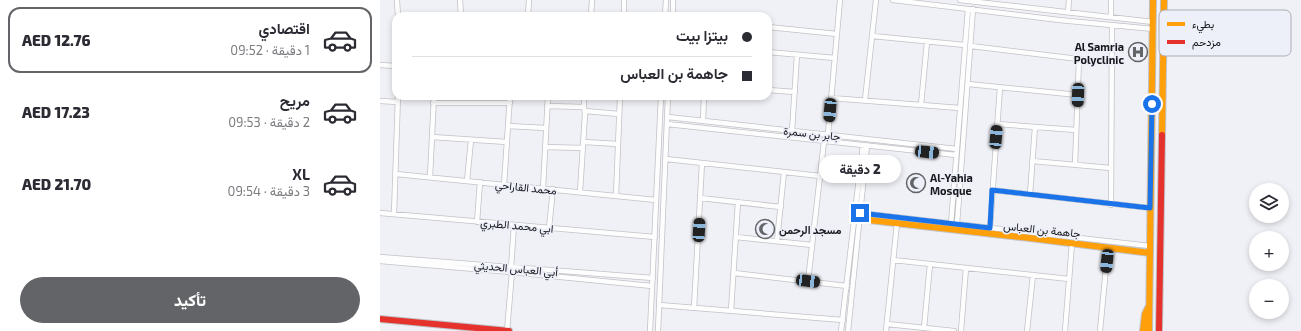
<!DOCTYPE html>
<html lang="ar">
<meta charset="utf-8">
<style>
:root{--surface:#fff;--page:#f7f7f7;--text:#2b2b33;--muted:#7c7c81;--line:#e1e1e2;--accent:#636468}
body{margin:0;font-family:"Exo 2",Vazirmatn,sans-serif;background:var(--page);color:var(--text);direction:rtl;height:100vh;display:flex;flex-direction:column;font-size:15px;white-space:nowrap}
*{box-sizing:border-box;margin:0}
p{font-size:13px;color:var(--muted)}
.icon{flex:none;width:22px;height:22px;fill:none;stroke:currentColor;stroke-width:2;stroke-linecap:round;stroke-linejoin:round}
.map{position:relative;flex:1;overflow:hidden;direction:ltr}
.side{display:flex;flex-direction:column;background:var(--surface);width:380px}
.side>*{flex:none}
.banner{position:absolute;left:12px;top:12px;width:380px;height:88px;border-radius:12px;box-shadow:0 2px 6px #0003;direction:rtl;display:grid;align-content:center;height:88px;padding:0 20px;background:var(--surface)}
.buttons{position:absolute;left:869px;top:183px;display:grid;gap:8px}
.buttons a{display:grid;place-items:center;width:40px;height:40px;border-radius:50%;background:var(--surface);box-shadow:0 2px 6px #0003;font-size:20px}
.end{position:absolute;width:18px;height:18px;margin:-9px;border:5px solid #1a73e8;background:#fff;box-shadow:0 0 0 2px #fff}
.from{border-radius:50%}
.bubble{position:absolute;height:28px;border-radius:14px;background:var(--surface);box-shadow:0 2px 6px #0003;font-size:13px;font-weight:800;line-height:28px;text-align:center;direction:rtl}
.car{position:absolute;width:12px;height:24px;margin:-12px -6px;border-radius:5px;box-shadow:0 0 3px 1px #0007;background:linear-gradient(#222 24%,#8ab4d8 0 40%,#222 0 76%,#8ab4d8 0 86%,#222 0)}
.banner b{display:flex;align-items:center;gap:14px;height:38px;font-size:15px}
.banner b+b{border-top:1px solid var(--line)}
.banner i{width:10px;height:10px;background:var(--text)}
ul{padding:7px 0 0;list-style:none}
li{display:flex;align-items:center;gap:12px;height:66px;margin:0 8px 6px;padding:0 12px;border:2px solid transparent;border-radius:12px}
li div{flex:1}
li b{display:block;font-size:15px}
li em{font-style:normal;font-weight:800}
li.current{border-color:var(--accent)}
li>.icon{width:36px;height:36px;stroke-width:1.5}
.cta{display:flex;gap:8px;margin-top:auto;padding:8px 20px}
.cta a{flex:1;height:46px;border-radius:24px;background:var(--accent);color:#fff;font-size:16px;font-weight:800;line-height:46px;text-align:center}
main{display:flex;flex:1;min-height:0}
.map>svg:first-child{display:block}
</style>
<main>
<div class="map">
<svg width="921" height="331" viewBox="0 0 921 331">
<rect width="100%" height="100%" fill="#f0f1f6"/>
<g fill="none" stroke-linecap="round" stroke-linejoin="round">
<defs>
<path id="street" d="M 17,0 L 18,16
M 80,0 L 81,16
M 513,0 L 679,20 L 773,29
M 580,0 L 773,22
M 731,0 L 731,17
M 688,12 L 689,0
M 148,16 L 149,0
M 211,16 L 212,0
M 244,16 L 244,0
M 285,16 L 286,0
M 293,16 L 293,0
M 388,27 L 457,34
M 492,36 L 585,45
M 591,46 L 732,63
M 388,52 L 455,58
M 0,65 L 16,66
M 588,84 L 698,95
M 388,90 L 415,92
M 451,98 L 580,108
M 485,100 L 496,0
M 0,101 L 18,102
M 53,103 L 130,103
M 541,105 L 547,42
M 167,106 L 204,107
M 205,111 L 239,114
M 288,117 L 577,149
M 323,121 L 324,96
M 287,124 L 576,155
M 617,124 L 696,130
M 128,126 L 166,128
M 412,131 L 417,55
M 448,134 L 460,0
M 52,137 L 127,142
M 204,142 L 238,144
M 165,147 L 203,148
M 286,159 L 440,176
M 652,161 L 731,168
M 695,165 L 699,59
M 16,174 L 276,200
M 50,177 L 54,96
M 87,181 L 91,140
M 124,185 L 130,96
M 163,188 L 168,96
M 612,190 L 770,208
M 200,192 L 205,114 L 204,107 L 204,96
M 650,194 L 655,127
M 236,196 L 240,96
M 320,198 L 401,207
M 731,205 L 732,25
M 0,213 L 275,237
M 480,213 L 770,246
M 14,214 L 18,96
M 97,222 L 100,182
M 571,224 L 588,9
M 577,224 L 593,9
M 169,228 L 173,189
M 610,228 L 620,87
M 356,237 L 432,245
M 397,241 L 404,172
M 0,257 L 273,278
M 513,260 L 689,279
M 0,261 L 130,272 L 272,286
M 131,268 L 134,225
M 354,273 L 467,286
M 428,281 L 444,141
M 279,305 L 463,320
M 314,308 L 322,163
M 351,311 L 358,202
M 507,324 L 574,331
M 544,328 L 550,264
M 127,331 L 132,272
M 270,331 L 281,96
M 278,331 L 288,96
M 461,331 L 483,145
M 468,331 L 487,146
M 506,331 L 517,223
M 581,331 L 586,268
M 647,331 L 653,275
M 685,331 L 692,243
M 720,331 L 728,247"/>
<path id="slow" d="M 782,135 L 784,0
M 480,219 L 650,238 L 770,253
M 763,331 L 765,314 L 769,306
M 769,331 L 773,0"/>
<path id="jam" d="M 0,319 L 129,331
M 779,331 L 782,135"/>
</defs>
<!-- street casing -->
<use href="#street" stroke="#c1c2c6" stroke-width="6"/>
<!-- slow casing -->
<use href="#slow" stroke="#c1c2c6" stroke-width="8"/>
<!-- jam casing -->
<use href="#jam" stroke="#c1c2c6" stroke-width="8"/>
<!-- street -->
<use href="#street" stroke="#fdfdfe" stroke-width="4.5"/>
<!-- slow -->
<use href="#slow" stroke="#ff9f0a" stroke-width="6"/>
<!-- jam -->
<use href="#jam" stroke="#e5322d" stroke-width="6"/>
</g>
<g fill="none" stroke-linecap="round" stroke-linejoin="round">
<!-- route -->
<path stroke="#1a73e8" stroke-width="5" d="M 480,213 L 610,228 L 612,190 L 770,208 L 772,104"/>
</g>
<!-- icons -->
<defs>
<symbol id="hospital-ring" viewBox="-11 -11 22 22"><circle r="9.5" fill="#edeff9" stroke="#636468" stroke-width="1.5"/><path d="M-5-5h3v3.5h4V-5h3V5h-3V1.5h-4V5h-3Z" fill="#636468"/></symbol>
<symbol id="mosque-ring" viewBox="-11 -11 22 22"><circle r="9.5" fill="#edeff9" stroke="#636468" stroke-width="1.5"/><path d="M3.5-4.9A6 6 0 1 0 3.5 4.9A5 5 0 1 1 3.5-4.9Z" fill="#636468"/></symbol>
</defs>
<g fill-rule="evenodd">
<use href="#hospital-ring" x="747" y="41" width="22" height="22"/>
<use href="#mosque-ring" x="525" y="172" width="22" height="22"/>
<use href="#mosque-ring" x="374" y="218" width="22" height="22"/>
</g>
<g text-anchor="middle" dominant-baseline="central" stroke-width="3.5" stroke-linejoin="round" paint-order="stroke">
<!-- poi labels -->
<g font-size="11" font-weight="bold" fill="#17181b" stroke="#edeff9" text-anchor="start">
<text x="744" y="46" text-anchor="end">Al Samria<tspan x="744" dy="13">Polyclinic</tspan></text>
<text x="550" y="177">Al-Yahia<tspan x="550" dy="13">Mosque</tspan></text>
<text x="399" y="229">مسجد الرحمن</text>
</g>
<!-- street labels -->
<g font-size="11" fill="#17181b" stroke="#edeff9">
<text transform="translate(432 133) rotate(6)">جابر بن سمرة</text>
<text transform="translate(146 187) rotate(6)">محمد القاراحي</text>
<text transform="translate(137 225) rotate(5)">ابي محمد الطبري</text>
<text transform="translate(662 229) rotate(6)">جاهمة بن العباس</text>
<text transform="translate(136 268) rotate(5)">أبي العباس الحديثي</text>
</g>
</g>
<!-- legend -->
<rect x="779" y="10" width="132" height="46" rx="6" fill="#edeff9" stroke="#adaeb6" stroke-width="1"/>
<rect x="787" y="22" width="18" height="4" fill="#ff9f0a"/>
<rect x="787" y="40" width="18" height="4" fill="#e5322d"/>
<g font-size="11" fill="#17181b">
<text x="812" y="28">بطيء</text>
<text x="812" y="46">مزدحم</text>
</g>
</svg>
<div class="buttons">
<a><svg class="icon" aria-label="layers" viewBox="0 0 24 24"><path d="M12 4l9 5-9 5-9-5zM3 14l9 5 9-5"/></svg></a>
<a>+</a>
<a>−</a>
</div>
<i class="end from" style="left:772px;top:104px"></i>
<i class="end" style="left:480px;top:213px"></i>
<div class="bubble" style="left:439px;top:155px;width:82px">2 دقيقة</div>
<i class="car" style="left:698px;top:95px;rotate:182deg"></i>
<i class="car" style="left:450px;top:110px;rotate:185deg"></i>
<i class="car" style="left:616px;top:137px;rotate:5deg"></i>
<i class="car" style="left:547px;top:152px;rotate:96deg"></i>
<i class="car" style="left:319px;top:230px;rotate:3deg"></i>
<i class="car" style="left:727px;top:261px;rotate:186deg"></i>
<i class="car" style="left:428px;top:281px;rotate:97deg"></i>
<div class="banner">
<b><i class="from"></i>بيتزا بيت</b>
<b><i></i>جاهمة بن العباس</b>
</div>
</div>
<section class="side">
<ul>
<li class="current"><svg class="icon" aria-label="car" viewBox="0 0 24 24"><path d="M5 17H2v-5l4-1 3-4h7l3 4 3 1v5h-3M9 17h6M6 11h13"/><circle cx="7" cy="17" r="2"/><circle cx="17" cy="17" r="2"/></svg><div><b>اقتصادي</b><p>1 دقيقة · 09:52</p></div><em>AED 12.76</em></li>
<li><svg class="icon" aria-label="car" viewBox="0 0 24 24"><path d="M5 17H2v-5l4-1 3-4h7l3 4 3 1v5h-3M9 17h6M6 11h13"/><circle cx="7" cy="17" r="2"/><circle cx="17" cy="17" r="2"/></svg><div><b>مريح</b><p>2 دقيقة · 09:53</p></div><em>AED 17.23</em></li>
<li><svg class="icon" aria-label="car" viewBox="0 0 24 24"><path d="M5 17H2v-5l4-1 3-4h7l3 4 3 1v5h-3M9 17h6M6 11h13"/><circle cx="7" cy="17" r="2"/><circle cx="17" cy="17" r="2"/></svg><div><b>XL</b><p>3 دقيقة · 09:54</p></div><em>AED 21.70</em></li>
</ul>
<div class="cta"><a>تأكيد</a></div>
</section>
</main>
